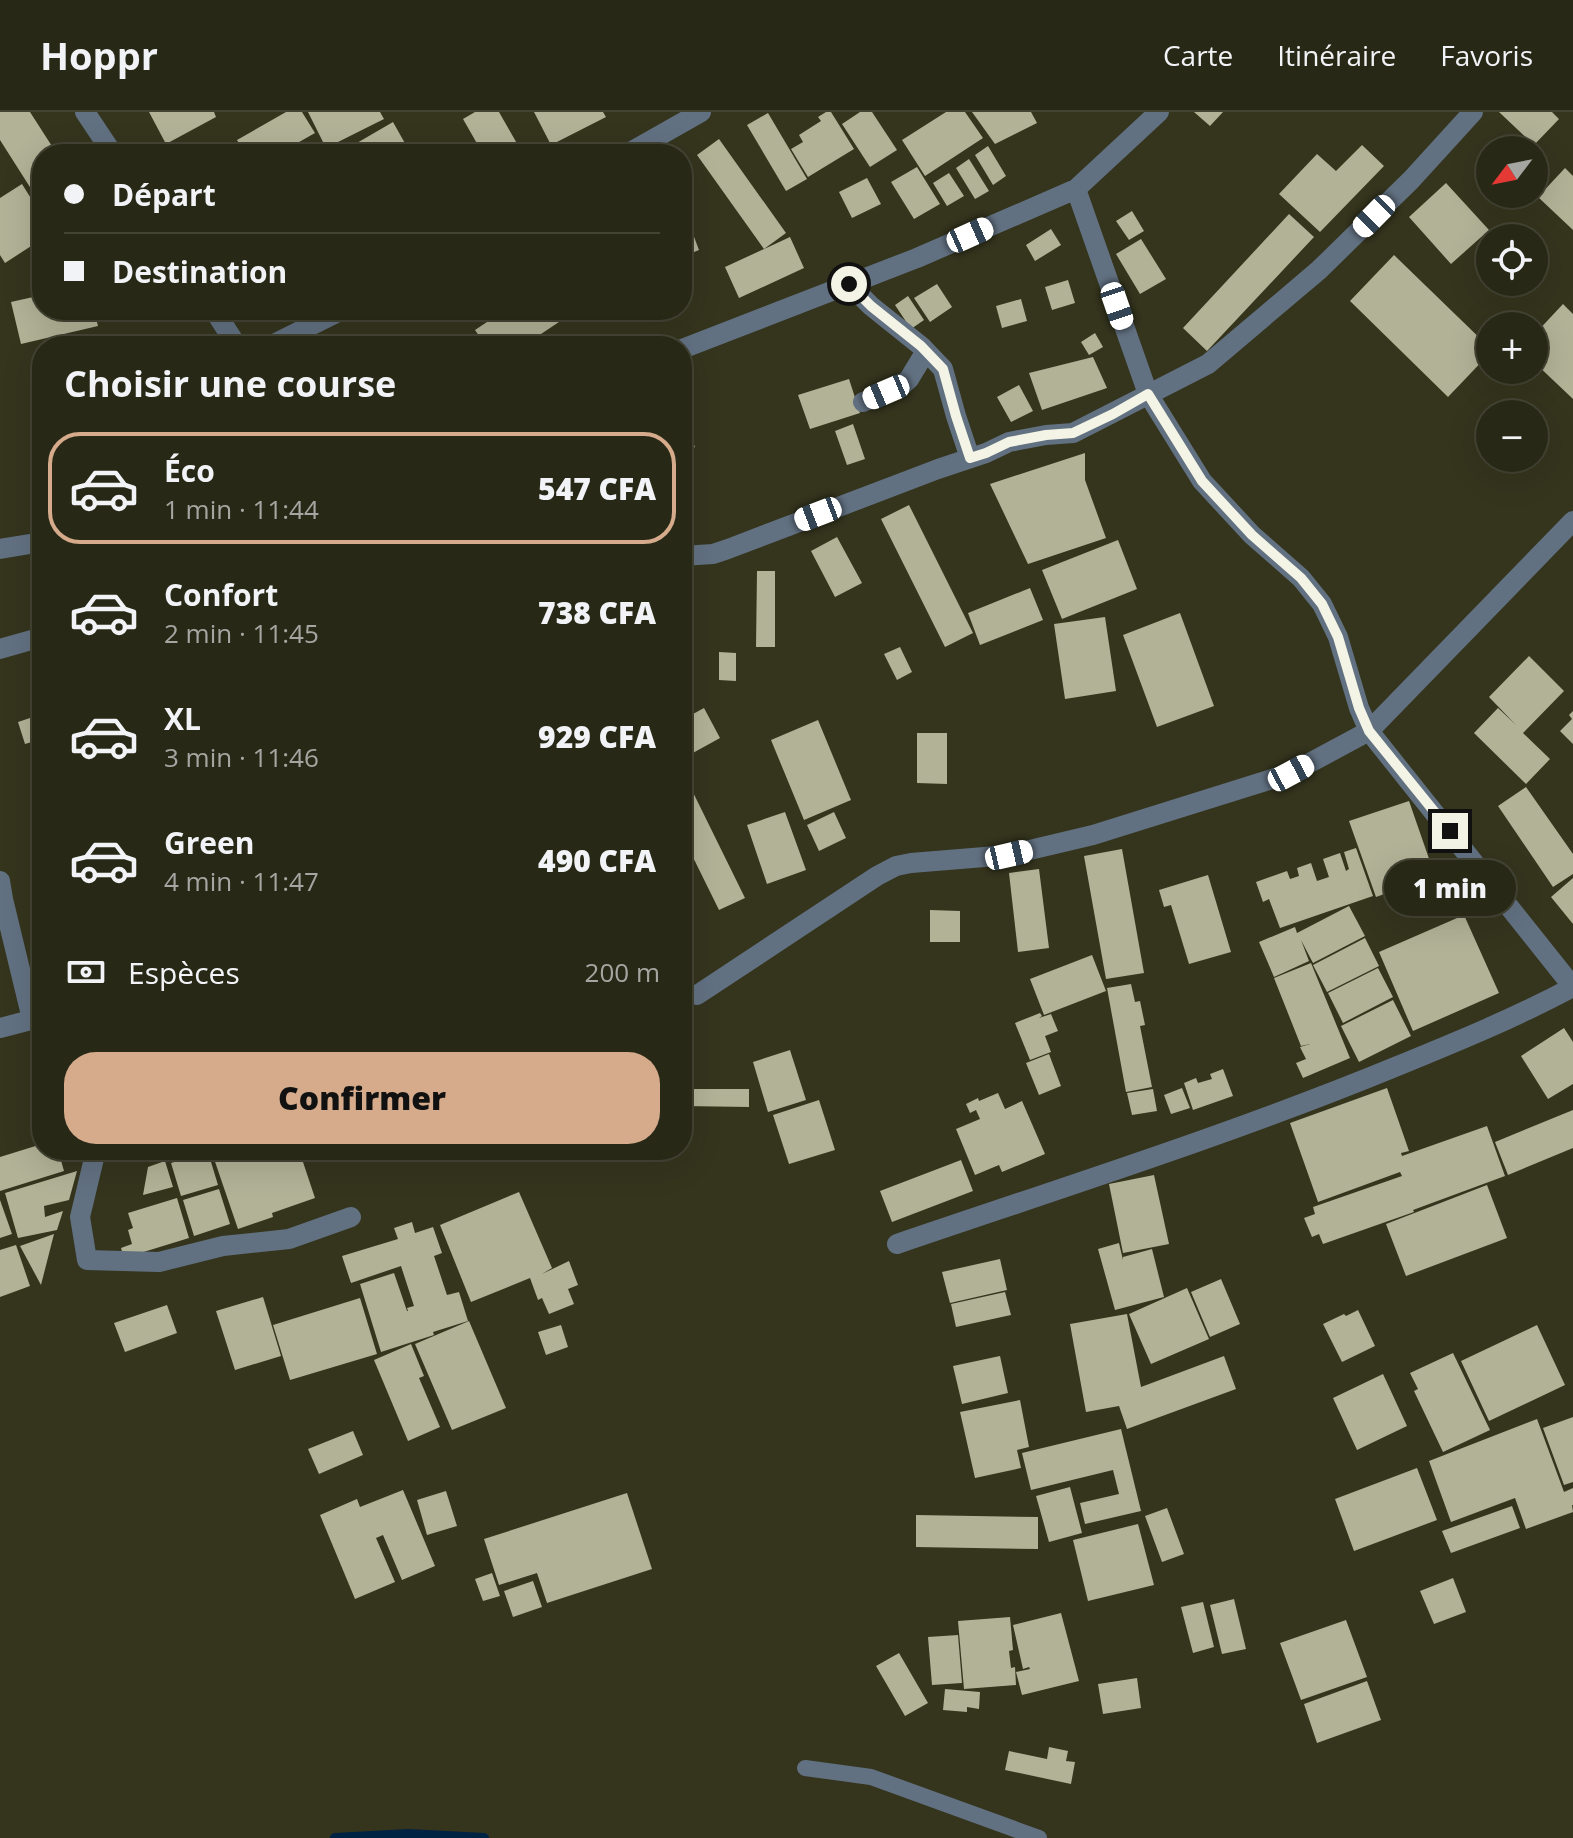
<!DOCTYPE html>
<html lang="fr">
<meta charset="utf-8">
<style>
:root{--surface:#282816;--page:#30301f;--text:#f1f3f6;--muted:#a5a6a1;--line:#444435;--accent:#d6ab8b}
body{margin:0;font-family:"Open Sans",sans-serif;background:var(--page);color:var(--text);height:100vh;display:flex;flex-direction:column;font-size:30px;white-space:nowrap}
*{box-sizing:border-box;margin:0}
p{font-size:26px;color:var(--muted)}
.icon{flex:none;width:44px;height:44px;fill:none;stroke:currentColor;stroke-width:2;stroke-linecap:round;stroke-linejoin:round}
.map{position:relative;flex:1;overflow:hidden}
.drawer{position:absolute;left:32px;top:224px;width:660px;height:824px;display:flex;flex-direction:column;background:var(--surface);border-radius:32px;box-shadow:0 8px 32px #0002,0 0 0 2px var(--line)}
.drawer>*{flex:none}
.top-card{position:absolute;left:32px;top:32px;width:660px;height:176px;border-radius:32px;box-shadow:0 8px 32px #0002,0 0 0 2px var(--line);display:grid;align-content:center;height:176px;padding:0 32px;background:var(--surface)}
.needle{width:52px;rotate:238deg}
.tools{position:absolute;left:1476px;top:24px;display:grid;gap:16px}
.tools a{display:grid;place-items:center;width:72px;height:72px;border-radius:50%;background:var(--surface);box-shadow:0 8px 32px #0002,0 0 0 2px var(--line);font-size:40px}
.end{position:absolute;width:36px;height:36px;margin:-18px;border:10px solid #f3f4e5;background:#111;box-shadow:0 0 0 4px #111}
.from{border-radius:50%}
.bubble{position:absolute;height:56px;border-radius:28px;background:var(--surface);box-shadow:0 8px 32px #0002,0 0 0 2px var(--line);font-size:26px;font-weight:800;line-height:56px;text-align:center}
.car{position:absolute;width:24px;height:48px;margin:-24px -12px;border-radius:10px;box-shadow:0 0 6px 2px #0007;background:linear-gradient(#fff 24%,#345 0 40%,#fff 0 76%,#345 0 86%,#fff 0)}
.top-card b{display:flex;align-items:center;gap:28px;height:76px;font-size:30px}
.top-card b+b{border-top:2px solid var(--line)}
.top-card i{width:20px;height:20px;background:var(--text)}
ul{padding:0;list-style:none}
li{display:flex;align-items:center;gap:24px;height:112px;margin:0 16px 12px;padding:0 16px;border:4px solid transparent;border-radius:32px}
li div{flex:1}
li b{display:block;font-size:30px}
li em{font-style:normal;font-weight:800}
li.selected{border-color:var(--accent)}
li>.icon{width:72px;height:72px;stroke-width:1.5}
h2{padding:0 32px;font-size:36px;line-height:96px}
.pay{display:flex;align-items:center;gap:20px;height:88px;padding:0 32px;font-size:30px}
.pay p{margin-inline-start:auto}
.button{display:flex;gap:16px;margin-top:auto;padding:16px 32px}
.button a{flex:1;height:92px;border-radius:32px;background:var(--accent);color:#111;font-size:32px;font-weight:800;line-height:92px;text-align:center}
header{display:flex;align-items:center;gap:48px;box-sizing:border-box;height:112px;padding:0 40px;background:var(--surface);border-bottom:2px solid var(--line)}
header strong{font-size:38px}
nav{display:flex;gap:44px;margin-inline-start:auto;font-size:28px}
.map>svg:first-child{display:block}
</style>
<header>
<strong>Hoppr</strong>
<nav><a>Carte</a><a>Itinéraire</a><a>Favoris</a></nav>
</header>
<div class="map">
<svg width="1573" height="1726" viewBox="0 0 1573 1726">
<rect width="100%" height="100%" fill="#35351e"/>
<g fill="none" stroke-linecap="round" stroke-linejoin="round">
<!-- stream -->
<path stroke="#002243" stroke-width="10" d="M 335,1726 L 408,1722 L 484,1726"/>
</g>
<!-- building -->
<path fill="#b1b296" d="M 0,0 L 30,0 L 57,42 L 42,42 L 42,94 L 0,28 Z
M 149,0 L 214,0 L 216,5 L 166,32 Z
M 286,0 L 302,0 L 315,21 L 278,42 L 245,42 L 237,28 Z
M 308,0 L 380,0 L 384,7 L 326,36 Z
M 475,0 L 499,0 L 523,42 L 483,42 L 463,7 Z
M 534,0 L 603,0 L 606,5 L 551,33 Z
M 826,0 L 831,0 L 854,37 L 808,65 L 791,37 L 803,30 L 799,23 L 821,9 L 818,5 Z
M 860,0 L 872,0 L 897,38 L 870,55 L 842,12 Z
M 946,0 L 965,0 L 983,26 L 925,64 L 902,28 Z
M 972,0 L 1031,0 L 1037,11 L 995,32 Z
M 1194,0 L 1223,0 L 1210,14 Z
M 1499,0 L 1552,0 L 1559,7 L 1534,33 Z
M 768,1 L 807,67 L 786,79 L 747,13 Z
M 393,10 L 411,42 L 338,42 Z
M 719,27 L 786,121 L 764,137 L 697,43 Z
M 1362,33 L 1384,54 L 1320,120 L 1279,82 L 1317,42 L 1336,59 Z
M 988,34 L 1006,64 L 993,73 L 975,43 Z
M 969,47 L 989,79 L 975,87 L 956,56 Z
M 917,55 L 940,92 L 914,107 L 891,70 Z
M 1565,56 L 1573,64 L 1573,118 L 1538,85 Z
M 949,61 L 964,84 L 947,94 L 933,71 Z
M 867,66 L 881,92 L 852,106 L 839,80 Z
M 1446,71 L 1489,118 L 1451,152 L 1409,105 Z
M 22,72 L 42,104 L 42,127 L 5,151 L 0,143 L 0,86 Z
M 682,93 L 699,138 L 682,145 Z
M 1132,99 L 1144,119 L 1129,128 L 1116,109 Z
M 1289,102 L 1314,125 L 1207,239 L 1183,216 Z
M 1051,117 L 1061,133 L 1035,149 L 1026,133 Z
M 790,125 L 804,156 L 739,186 L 725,155 Z
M 1141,127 L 1166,167 L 1140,182 L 1116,142 Z
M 1394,143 L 1490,236 L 1490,241 L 1448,285 L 1350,189 Z
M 1068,168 L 1075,191 L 1052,198 L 1045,175 Z
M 937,172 L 952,195 L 930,210 L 914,186 Z
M 42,183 L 42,198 L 94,198 L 98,214 L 21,232 L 11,190 Z
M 908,184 L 924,208 L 911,217 L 895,193 Z
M 1021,187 L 1027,209 L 1002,216 L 996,194 Z
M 1563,192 L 1573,202 L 1573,287 L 1534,250 L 1534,223 Z
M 505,198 L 577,198 L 523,234 L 486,234 L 475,218 Z
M 613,198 L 643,198 L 617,209 Z
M 1095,221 L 1103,235 L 1089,243 L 1081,230 Z
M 1093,245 L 1107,276 L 1042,298 L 1029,261 Z
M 849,267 L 860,301 L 810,317 L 798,283 Z
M 1019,273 L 1033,299 L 1011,310 L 997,285 Z
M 853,312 L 865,347 L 847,353 L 835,319 Z
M 685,315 L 695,335 L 683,341 L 682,317 Z
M 1085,341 L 1085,368 L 1106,426 L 1028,452 L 990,372 Z
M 909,393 L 973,521 L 945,535 L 881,407 Z
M 837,425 L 862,471 L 835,485 L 811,439 Z
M 1118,428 L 1137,477 L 1062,507 L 1042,458 Z
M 757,459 L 775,459 L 775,535 L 756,535 Z
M 1030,476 L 1043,508 L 980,533 L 968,501 Z
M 1180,501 L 1214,594 L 1157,615 L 1123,523 Z
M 1105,505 L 1116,579 L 1065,587 L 1054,512 Z
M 900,535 L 912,560 L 897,568 L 884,542 Z
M 719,540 L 736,541 L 736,569 L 719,568 Z
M 1529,544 L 1564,579 L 1523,621 L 1550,647 L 1526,672 L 1474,621 L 1498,596 L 1516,613 L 1489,585 Z
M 704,596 L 720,626 L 682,647 L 682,608 Z
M 1573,599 L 1573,632 L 1560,619 L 1572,607 L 1569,603 Z
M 42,602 L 42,627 L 25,632 L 18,610 Z
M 818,608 L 851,688 L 804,708 L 771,628 Z
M 917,621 L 947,621 L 947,672 L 917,671 Z
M 682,658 L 745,786 L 719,798 L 682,723 Z
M 1526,675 L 1573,742 L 1573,762 L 1553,775 L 1498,694 Z
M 1409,689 L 1435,764 L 1376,785 L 1349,709 Z
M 785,700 L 806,758 L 767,772 L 747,713 Z
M 834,700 L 846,726 L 819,739 L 807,713 Z
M 1356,736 L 1373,784 L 1280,816 L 1269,787 L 1263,790 L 1256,770 L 1287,759 L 1290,767 L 1299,764 L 1297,756 L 1311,751 L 1317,769 L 1329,765 L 1323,747 L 1340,741 L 1346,759 L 1349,757 L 1344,740 Z
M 1122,737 L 1144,861 L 1106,867 L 1084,744 Z
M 1039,757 L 1049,836 L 1018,840 L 1009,761 Z
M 1208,763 L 1231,840 L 1189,852 L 1171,793 L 1164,795 L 1159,778 Z
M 1573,766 L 1573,812 L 1551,785 Z
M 1349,794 L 1365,824 L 1313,851 L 1301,828 L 1309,849 L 1274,865 L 1259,830 L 1295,815 L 1297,821 Z
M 930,798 L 960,799 L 960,830 L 930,830 Z
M 1464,803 L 1499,881 L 1413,919 L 1379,840 Z
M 1365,826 L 1379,854 L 1327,880 L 1313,853 Z
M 1092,843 L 1106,879 L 1044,903 L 1030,867 Z
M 1311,851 L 1350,946 L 1303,966 L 1296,951 L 1306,947 L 1300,935 L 1310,932 L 1301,934 L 1274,866 Z
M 1378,856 L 1393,885 L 1343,911 L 1328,881 Z
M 1131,872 L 1135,890 L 1140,889 L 1145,913 L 1140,914 L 1152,975 L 1126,980 L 1107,876 Z
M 1393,888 L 1411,924 L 1359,950 L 1341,914 Z
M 1040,901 L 1042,904 L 1039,906 L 1051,902 L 1058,919 L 1045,924 L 1051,940 L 1030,948 L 1015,911 Z
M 1564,916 L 1573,930 L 1573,972 L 1548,987 L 1521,944 Z
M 790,938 L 806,988 L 768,1000 L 753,950 Z
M 1049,942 L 1061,974 L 1039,983 L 1026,951 Z
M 1223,957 L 1233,984 L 1193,998 L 1184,971 L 1196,966 L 1198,971 L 1212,967 L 1210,962 Z
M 1182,976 L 1190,996 L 1171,1002 L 1164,983 Z
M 1387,976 L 1409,1039 L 1401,1041 L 1402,1044 L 1487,1014 L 1505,1064 L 1413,1098 L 1414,1100 L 1323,1132 L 1319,1122 L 1312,1125 L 1304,1106 L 1315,1102 L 1313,1095 L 1402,1064 L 1400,1060 L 1318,1090 L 1290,1011 Z
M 682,977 L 749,977 L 749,995 L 682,994 Z
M 1153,977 L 1157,999 L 1132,1003 L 1127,981 Z
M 998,981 L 1005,997 L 1022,989 L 1045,1042 L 1002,1060 L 999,1053 L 975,1063 L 956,1017 L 980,1007 L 976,998 L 970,1001 L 966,992 L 978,986 L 979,989 Z
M 819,988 L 835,1038 L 789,1052 L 773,1003 Z
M 1573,998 L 1573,1036 L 1508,1063 L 1495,1030 Z
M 42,1032 L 42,1038 L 58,1038 L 64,1059 L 0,1079 L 0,1045 Z
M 211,1038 L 299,1038 L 315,1086 L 272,1101 L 273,1105 L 238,1117 Z
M 208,1040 L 218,1073 L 181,1084 L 171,1051 Z
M 961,1048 L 973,1079 L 892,1110 L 880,1079 Z
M 165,1049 L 173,1075 L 143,1083 L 148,1055 Z
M 77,1059 L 69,1088 L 44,1094 L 45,1105 L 63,1099 L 57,1118 L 18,1126 L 5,1081 Z
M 1154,1063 L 1169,1132 L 1123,1141 L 1109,1072 Z
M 1487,1073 L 1507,1126 L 1406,1164 L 1386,1112 Z
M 219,1077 L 230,1112 L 194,1124 L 183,1088 Z
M 519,1080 L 552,1156 L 542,1162 L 569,1149 L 578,1173 L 568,1177 L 574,1192 L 549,1202 L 542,1186 L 538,1188 L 530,1166 L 471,1190 L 440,1113 Z
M 177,1086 L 189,1126 L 124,1146 L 121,1136 L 132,1132 L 128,1118 L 133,1116 L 128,1101 Z
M 0,1088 L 12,1122 L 0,1126 Z
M 412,1110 L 415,1121 L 433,1115 L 442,1141 L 434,1144 L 447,1183 L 459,1180 L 468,1209 L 433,1220 L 434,1223 L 381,1240 L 360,1172 L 394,1161 L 407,1199 L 408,1199 L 407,1196 L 414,1194 L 401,1154 L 351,1171 L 342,1144 L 398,1127 L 394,1116 Z
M 54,1122 L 41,1173 L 20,1134 Z
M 1119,1131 L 1123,1148 L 1123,1145 L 1152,1137 L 1164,1185 L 1115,1198 L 1098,1137 Z
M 16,1133 L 30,1174 L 0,1185 L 0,1138 Z
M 1000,1147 L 1007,1178 L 950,1191 L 942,1160 Z
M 1221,1167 L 1240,1212 L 1210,1225 L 1191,1180 Z
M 1187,1176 L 1209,1227 L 1151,1252 L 1129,1202 Z
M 1005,1180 L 1011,1203 L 956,1215 L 951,1192 Z
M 263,1185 L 281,1244 L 235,1258 L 216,1199 Z
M 360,1186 L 377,1242 L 290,1268 L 273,1213 Z
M 167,1193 L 177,1221 L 125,1240 L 114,1211 Z
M 1358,1198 L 1375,1234 L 1342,1250 L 1323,1212 L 1344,1202 L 1346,1204 Z
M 1127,1202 L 1141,1275 L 1224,1244 L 1236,1277 L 1127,1317 L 1119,1294 L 1086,1300 L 1070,1212 Z
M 469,1209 L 506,1296 L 452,1318 L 415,1232 Z
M 561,1213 L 568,1235 L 546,1243 L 538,1220 Z
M 1537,1213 L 1565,1273 L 1489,1309 L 1461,1249 Z
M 411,1232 L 424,1264 L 419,1266 L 440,1315 L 408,1329 L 374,1248 Z
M 1453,1241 L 1490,1318 L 1443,1340 L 1414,1279 L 1418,1277 L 1410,1261 Z
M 1000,1244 L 1008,1281 L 962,1292 L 953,1254 Z
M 1383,1262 L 1407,1314 L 1357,1338 L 1333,1286 Z
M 1020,1288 L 1029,1335 L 1017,1338 L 1021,1356 L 975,1366 L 960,1300 Z
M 1573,1305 L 1573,1370 L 1564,1373 L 1543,1316 Z
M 1537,1307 L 1564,1380 L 1573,1376 L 1573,1393 L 1572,1393 L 1573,1400 L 1526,1417 L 1515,1386 L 1451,1410 L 1429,1349 Z
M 1121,1317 L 1141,1399 L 1085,1412 L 1080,1391 L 1119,1382 L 1113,1358 L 1031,1378 L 1022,1341 Z
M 353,1319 L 363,1343 L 319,1362 L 308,1337 Z
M 1417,1356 L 1437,1408 L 1354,1439 L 1335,1387 Z
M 1070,1375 L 1082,1421 L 1049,1430 L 1036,1384 Z
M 403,1378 L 435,1454 L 402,1468 L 383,1423 L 376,1426 L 395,1470 L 355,1487 L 320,1403 L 357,1387 L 360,1395 Z
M 446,1379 L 457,1414 L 427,1423 L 417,1388 Z
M 627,1381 L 652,1457 L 547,1491 L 537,1461 L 499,1473 L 484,1427 Z
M 1512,1394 L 1520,1416 L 1451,1441 L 1442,1419 Z
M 1167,1396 L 1184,1442 L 1162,1450 L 1145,1404 Z
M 916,1403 L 1038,1405 L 1038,1437 L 916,1435 Z
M 1138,1412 L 1154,1473 L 1088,1489 L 1073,1428 Z
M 492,1461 L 500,1484 L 483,1489 L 475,1467 Z
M 1453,1466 L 1466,1500 L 1434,1512 L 1420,1479 Z
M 533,1469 L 542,1495 L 513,1505 L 504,1479 Z
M 1234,1487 L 1246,1537 L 1222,1542 L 1210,1493 Z
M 1203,1490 L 1214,1535 L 1193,1541 L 1181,1495 Z
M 1061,1501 L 1079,1569 L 1022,1583 L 1016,1560 L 1030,1557 L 1029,1555 L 1023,1557 L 1013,1513 Z
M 1010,1505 L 1013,1538 L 1009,1539 L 1011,1556 L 1015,1555 L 1016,1573 L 964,1577 L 958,1509 Z
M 1346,1508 L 1367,1565 L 1301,1588 L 1280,1531 Z
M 958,1523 L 962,1571 L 932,1573 L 928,1525 Z
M 899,1541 L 928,1591 L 905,1604 L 876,1554 Z
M 1137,1566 L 1141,1596 L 1103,1602 L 1098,1572 Z
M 1367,1569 L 1381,1608 L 1317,1631 L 1304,1592 Z
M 945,1577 L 980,1580 L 979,1597 L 967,1595 L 967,1600 L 943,1598 Z
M 1049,1635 L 1068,1639 L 1066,1649 L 1075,1650 L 1071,1672 L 1005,1658 L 1009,1639 L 1047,1647 Z"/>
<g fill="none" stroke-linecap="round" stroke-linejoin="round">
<!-- service -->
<path stroke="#627182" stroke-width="16" d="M 805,1656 L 871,1665 L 1039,1726"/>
<!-- minor -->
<path stroke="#627182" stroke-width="20" d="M 85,0 L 113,42
M 627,42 L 701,0
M 849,172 L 871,194 L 921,234 L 943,257 L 956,304 L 970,346
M 214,198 L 237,234
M 270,234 L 342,198
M 682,237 L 917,146 L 1076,77 L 1159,0
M 863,290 L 899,276 L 909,267 L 926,239
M 0,437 L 42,430
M 682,444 L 713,442 L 728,437 L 938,357 L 986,341 L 1009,330 L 1046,323 L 1073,321 L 1208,252 L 1319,158 L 1411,68 L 1473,0
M 0,537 L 42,525
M 0,769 L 3,787 L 32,907
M 697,883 L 877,764 L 896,754 L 911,751 L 1009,743 L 1093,723 L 1291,661 L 1369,619 L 1573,409
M 0,916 L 42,905
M 96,1038 L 80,1105 L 87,1148 L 159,1150 L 223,1134 L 289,1127 L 351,1105
M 897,1132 C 1064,1075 1232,1022 1395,955 C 1456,930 1515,906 1573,875 L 1369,619 L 1359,596 L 1338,525 L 1322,492 L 1301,466 L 1252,423 L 1202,369 L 1148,282 L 1076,77"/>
</g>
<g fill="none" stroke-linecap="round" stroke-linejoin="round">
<!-- route -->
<path stroke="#f3f4e5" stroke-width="10" d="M 849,172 L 871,194 L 921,234 L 943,257 L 956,304 L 970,346 L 986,341 L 1009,330 L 1046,323 L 1073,321 L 1113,302 L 1148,282 L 1202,369 L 1252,423 L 1301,466 L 1322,492 L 1338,525 L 1359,596 L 1369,619 L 1450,719"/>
</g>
</svg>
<div class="tools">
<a><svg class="needle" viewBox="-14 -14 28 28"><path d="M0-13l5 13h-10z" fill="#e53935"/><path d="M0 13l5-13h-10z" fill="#a5a6a1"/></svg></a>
<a><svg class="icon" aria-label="locate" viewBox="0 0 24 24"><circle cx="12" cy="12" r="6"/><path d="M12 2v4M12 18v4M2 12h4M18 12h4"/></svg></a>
<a>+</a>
<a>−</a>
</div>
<i class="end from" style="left:849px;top:172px"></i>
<i class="end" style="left:1450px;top:719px"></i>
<div class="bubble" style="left:1384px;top:748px;width:132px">1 min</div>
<i class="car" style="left:1374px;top:104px;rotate:225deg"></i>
<i class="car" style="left:970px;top:123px;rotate:66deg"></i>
<i class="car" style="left:1117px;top:194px;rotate:161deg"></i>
<i class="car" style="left:886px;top:280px;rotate:247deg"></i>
<i class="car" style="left:818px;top:402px;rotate:249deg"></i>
<i class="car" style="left:1291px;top:661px;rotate:62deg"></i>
<i class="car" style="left:1009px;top:743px;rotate:77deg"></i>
<div class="top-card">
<b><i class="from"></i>Départ</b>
<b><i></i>Destination</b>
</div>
<section class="drawer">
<h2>Choisir une course</h2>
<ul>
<li class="selected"><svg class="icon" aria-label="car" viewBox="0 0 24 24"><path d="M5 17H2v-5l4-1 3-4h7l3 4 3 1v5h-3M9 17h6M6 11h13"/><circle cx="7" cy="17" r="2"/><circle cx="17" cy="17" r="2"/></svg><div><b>Éco</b><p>1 min · 11:44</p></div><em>547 CFA</em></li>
<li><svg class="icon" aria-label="car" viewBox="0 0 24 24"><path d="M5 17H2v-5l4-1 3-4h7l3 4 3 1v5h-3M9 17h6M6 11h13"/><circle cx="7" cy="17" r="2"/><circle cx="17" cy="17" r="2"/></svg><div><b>Confort</b><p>2 min · 11:45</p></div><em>738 CFA</em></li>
<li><svg class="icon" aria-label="car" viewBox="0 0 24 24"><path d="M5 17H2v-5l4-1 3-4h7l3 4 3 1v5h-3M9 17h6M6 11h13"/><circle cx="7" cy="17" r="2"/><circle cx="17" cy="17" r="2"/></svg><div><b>XL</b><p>3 min · 11:46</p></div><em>929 CFA</em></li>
<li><svg class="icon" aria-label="car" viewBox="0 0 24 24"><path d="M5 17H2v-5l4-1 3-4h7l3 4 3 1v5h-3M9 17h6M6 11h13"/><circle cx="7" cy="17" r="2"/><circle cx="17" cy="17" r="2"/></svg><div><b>Green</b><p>4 min · 11:47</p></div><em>490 CFA</em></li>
</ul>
<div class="pay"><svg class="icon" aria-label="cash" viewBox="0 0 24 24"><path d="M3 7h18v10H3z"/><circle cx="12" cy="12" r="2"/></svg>Espèces<p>200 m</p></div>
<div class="button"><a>Confirmer</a></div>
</section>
</div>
